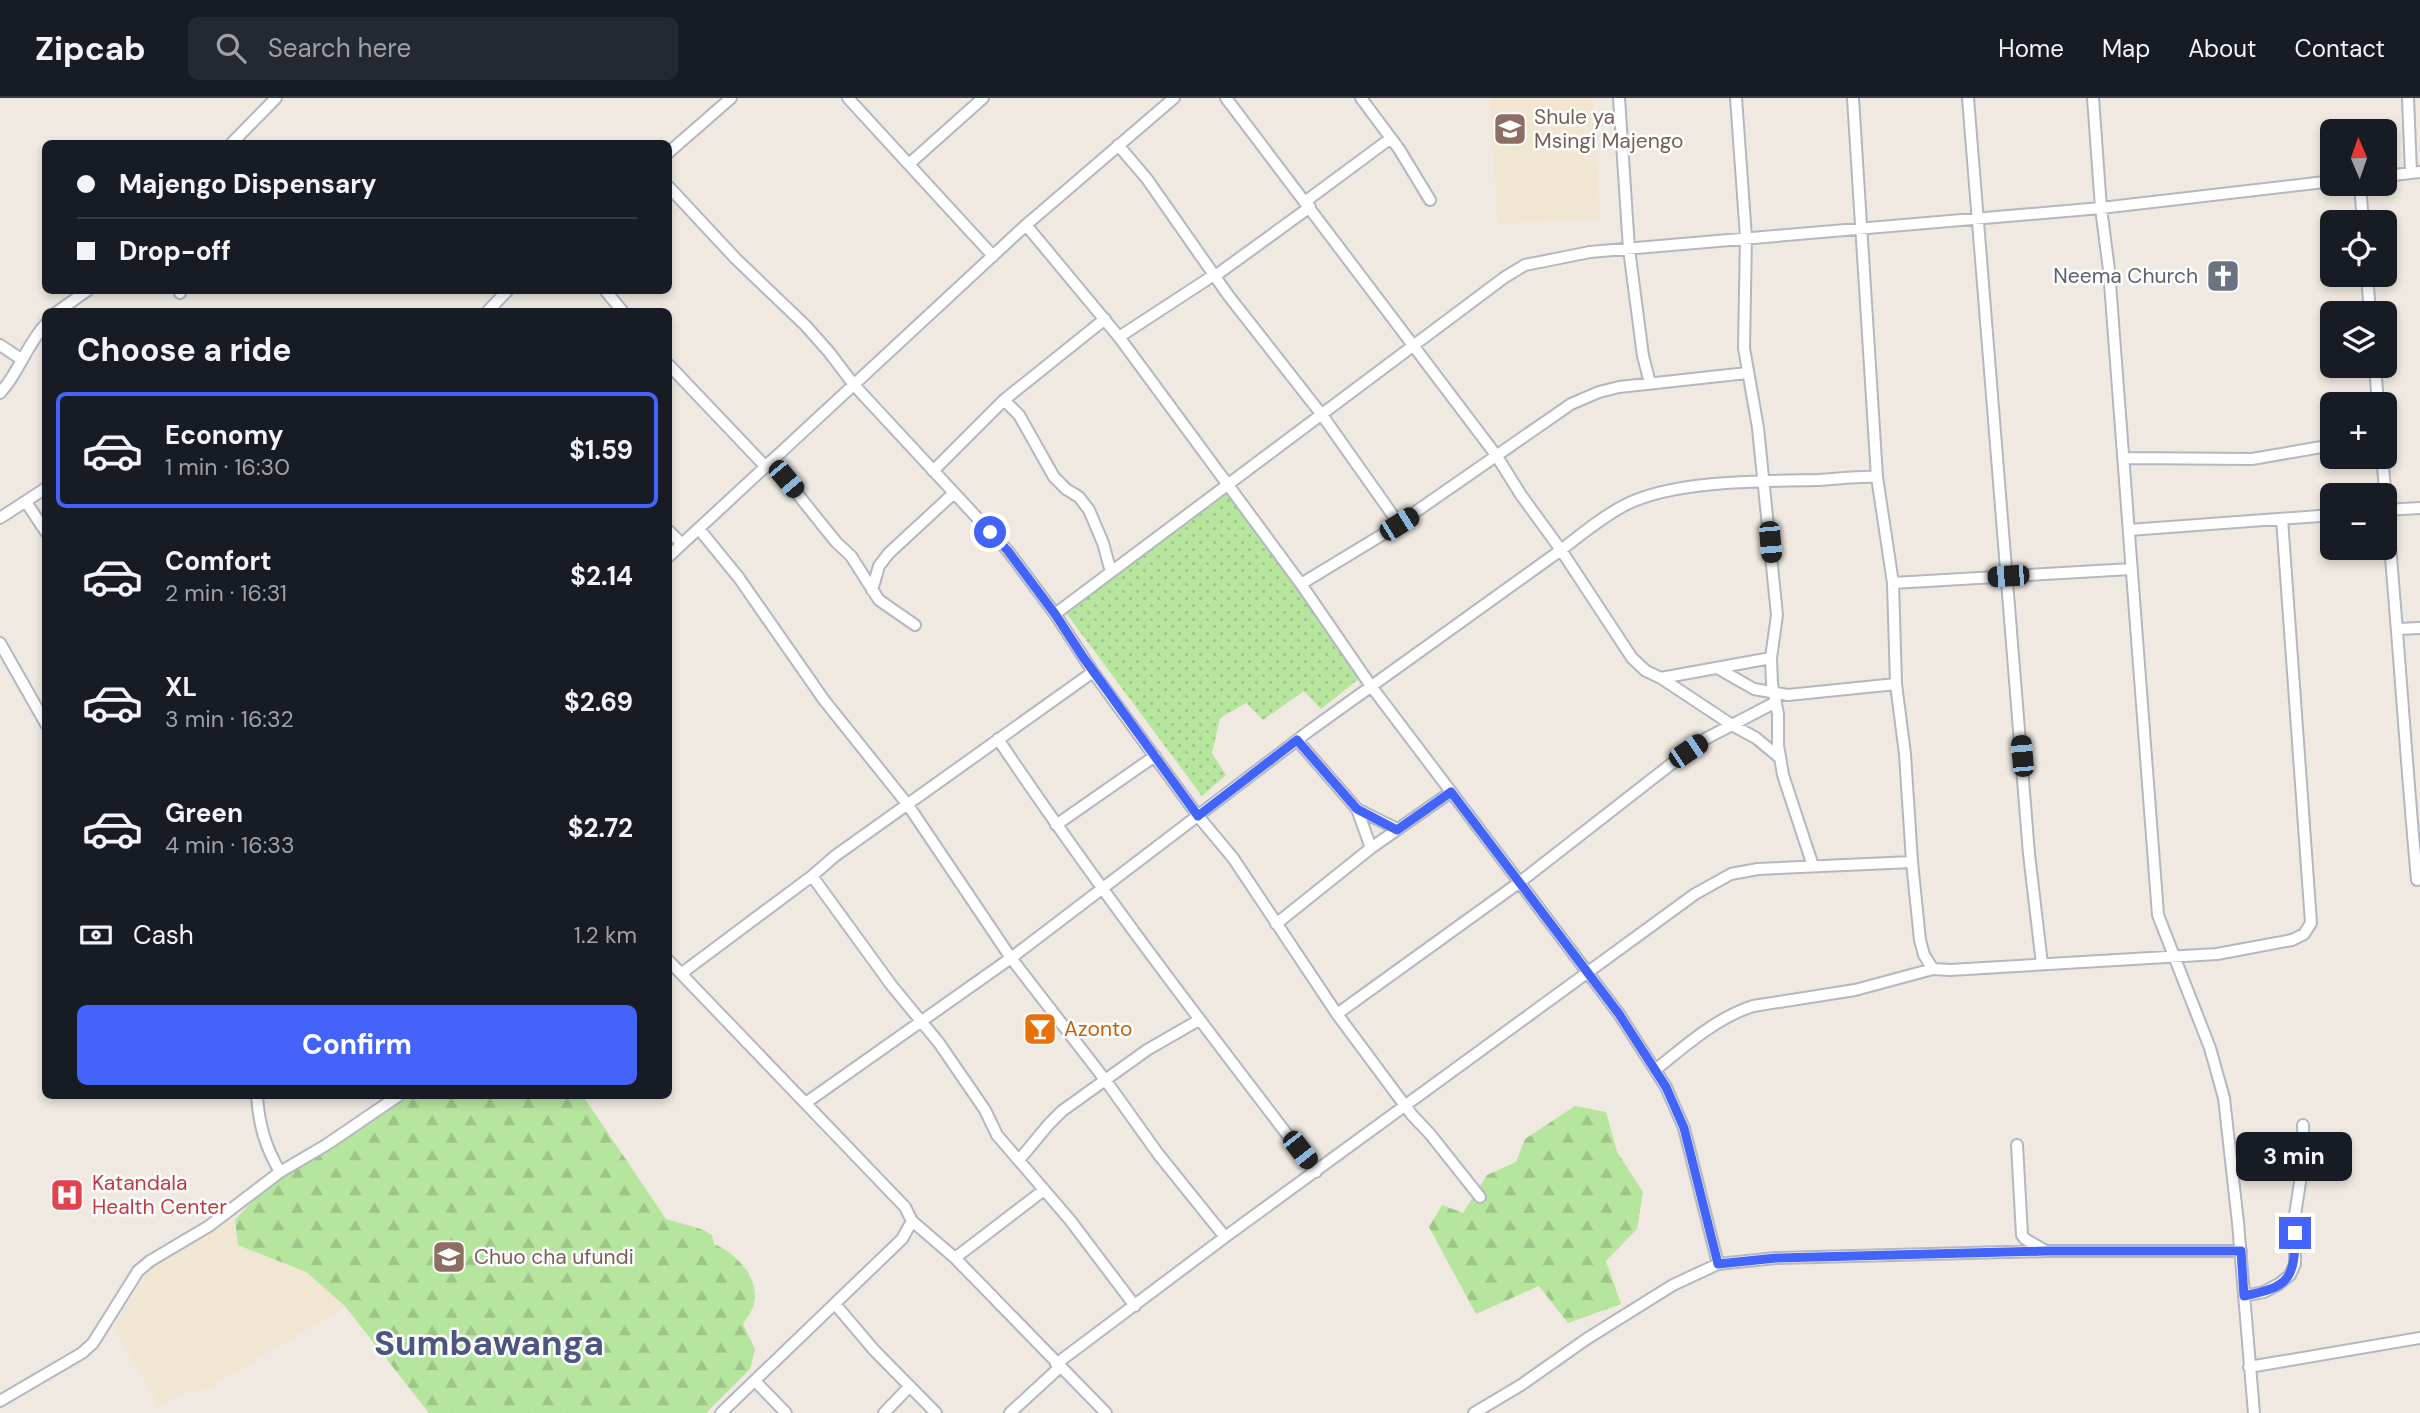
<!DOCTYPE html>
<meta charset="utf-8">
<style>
:root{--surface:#171b24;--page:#242831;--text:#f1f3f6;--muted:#9ea1a6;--line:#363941;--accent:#4264fb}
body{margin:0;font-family:"DM Sans",sans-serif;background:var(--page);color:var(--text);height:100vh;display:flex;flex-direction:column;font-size:26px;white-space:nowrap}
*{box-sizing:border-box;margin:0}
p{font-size:23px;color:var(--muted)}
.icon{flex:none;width:38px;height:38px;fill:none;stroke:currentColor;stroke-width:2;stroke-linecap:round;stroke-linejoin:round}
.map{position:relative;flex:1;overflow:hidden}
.sheet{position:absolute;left:42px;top:210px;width:630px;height:791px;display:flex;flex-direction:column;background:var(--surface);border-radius:10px;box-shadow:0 4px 10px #0003}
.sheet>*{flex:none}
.top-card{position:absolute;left:42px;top:42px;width:630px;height:154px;border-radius:10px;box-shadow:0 4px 10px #0003;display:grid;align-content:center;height:154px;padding:0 35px;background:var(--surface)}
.needle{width:46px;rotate:358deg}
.fabs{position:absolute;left:2320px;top:21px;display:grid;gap:14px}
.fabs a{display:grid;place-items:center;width:77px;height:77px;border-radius:10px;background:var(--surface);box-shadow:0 4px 10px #0003;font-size:35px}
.end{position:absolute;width:32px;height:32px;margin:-16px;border:9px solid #4264fb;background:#fff;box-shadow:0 0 0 4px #fff}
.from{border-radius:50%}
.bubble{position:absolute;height:49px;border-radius:10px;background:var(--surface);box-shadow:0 4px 10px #0003;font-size:23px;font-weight:700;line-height:49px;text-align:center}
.car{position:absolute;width:21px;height:42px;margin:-21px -10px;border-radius:9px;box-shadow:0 0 5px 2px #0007;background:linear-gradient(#222 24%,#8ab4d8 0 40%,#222 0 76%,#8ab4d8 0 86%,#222 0)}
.top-card b{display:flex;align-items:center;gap:24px;height:66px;font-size:26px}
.top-card b+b{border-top:2px solid var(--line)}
.top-card i{width:18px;height:18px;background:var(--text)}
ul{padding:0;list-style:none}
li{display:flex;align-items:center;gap:21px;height:116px;margin:0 14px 10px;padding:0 21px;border:4px solid transparent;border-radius:10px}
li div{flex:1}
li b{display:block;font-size:26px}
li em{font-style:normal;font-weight:700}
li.selected{border-color:var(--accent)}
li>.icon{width:63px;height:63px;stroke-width:1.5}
h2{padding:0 35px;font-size:32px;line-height:84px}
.pay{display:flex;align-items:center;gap:18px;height:77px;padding:0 35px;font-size:26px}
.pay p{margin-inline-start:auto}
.cta{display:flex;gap:14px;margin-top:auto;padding:14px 35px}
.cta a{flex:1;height:80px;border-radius:10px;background:var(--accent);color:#fff;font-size:28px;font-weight:700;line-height:80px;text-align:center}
header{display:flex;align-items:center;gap:42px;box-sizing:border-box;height:98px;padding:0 35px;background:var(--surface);border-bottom:2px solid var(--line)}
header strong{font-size:33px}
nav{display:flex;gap:38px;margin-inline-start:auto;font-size:24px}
.search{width:490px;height:63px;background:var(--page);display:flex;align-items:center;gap:18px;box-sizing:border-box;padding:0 24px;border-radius:10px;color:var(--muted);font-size:26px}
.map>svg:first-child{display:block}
</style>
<header>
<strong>Zipcab</strong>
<div class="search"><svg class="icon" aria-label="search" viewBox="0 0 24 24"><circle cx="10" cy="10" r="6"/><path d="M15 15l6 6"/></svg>Search here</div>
<nav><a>Home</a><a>Map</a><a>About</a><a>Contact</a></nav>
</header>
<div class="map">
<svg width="2420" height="1315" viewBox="0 0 2420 1315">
<defs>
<pattern id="grass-dots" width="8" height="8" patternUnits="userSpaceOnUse" patternTransform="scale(1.75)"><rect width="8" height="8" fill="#b6e59e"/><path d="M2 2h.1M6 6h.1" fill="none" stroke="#9dc588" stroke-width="1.8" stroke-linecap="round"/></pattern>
<pattern id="forest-firs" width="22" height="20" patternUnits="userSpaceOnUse" patternTransform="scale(1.75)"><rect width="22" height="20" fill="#b6e59e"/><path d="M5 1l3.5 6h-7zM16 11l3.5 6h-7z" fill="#9dc588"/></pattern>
</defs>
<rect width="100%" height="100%" fill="#efe9e1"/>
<!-- education -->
<path fill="#f0e6d1" d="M 1490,0 L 1593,0 L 1600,120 L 1498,126 Z
M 404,998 L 583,998 L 666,1121 L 701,1131 L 712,1137 L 714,1146 L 732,1154 L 749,1174 L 755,1196 L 754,1210 L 743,1226 L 755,1251 L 750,1271 L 706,1315 L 429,1315 L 345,1209 L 201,1294 L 188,1292 L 160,1309 L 114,1230 L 151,1167 L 187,1143 L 197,1141 L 235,1122 L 263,1092 Z"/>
<!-- grass -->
<path fill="url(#grass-dots)" d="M 1231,393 L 1365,576 L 1321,611 L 1304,593 L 1263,622 L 1246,605 L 1220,620 L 1212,655 L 1226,677 L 1202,698 L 1066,515 Z"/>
<!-- forest -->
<path fill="url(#forest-firs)" d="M 404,998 L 583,998 L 666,1121 L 701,1131 L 712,1137 L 714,1146 C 736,1156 760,1179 754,1206 C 752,1213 747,1220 743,1226 L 755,1251 L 750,1271 L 706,1315 L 429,1315 L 345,1208 L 306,1174 L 238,1147 L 235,1122 L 263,1092 Z
M 1575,1008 L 1606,1014 L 1617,1054 L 1643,1094 L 1637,1131 L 1606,1163 L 1621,1206 L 1568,1225 L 1539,1188 L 1476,1216 L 1429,1129 L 1442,1107 L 1463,1115 L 1487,1077 L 1516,1064 L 1525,1041 Z"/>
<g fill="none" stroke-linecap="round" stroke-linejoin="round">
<defs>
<path id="minor" d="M 848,0 L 993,158
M 1226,0 L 1496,357 L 1521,397 L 1561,452 L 1632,560 L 1646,573 L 1661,580 L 1771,560
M 1361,0 L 1399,51 L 1430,102
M 1619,0 L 1629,151 L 1643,258 L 1650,285
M 1736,0 L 1746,139 L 1744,250 L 1758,330 L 1777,517 L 1771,560 L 1772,586 L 1778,616 L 1778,647 L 1783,677 L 1813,768
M 1853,0 L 1877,379 L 1893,485 L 1896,586 L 1905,656 L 1912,764 L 1920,842 L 1924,857 L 1933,871 L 1950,872 L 2217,856 L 2292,842 L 2304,836 L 2311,825 L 2282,421
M 1968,0 L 2029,756 L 2042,866
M 2093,0 L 2101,110 L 2109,172 L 2158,817 L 2210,950 L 2224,1000 L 2238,1125 L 2254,1315
M 2408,0 L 2411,75
M 231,46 L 276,0
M 1118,47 L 1147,81 L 1228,197 L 1322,317 L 1399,426
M 668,55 L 731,0
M 909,66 L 983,0
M 2385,78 L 2420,74
M 2360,86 L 2363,124
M 668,88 L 736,161 L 805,227 L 829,254 L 854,287 L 1008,453 L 1055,516 L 1093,574 L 1198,718 L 1233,760 L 1337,916 L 1412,1017 L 1430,1036 L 1480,1099
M 1306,103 L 1391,40
M 1026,127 L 1119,239 L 1301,486 L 1371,588 L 1619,916 L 1666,989 L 1684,1030 L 1718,1166
M 2367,177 L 2370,215
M 1215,178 L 1310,109
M 605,192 L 623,214
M 180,195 L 181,192
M 57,214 L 88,192
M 487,214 L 508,192
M 1119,239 L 1214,177
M 0,247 L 21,261
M 668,266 L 765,368
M 2375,268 L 2378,306
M 0,295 C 19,275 26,247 46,226
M 1004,302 L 1019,317 L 1054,379 L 1066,391 L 1079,399 L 1089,412 L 1103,445 L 1111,474
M 2382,359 C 2396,500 2404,641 2417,782
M 2124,360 L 2252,361 L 2333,347
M 771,363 L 836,444 L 851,458 L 879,502 L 915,527
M 933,373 L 1004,302 L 1105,221
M 26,404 L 46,434
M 2385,412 L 2420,410
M 0,420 L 46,390
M 699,431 L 739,480 L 824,602 L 908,707 L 1011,860 L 1106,983 L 1159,1057 L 1225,1139
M 668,432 L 682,446
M 2129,432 L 2333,417
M 668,459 L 1026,127 L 1174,0
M 1893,485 L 2131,471
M 1301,486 L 1385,435 L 1571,306 L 1599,294 L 1619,289 L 1747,275
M 872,492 L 879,468 L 889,455 L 954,395
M 1055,516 L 1505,179 L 1525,167 L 1590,154 L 2101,110 L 2333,83
M 2398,531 L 2420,530
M 0,545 L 46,626
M 1719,571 L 1754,591 L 1788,597 L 1896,586
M 1661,580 L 1732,627 L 1756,640 L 1780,660
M 998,641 C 1098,790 1207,932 1316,1074
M 1297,642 L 1357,711 L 1371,750
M 1357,711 L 1397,731
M 1056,727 L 1155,658
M 812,778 L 892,888 L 939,945 L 985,1012 L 997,1037 L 1070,1122 L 1135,1208
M 1276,826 L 1371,750 L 1451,694
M 668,862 L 905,1109 L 912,1123 L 902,1141 L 721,1315
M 682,875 L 812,778 L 835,758 L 1093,574
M 1337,916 L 1520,784 L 1688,653 L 1705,641 L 1776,604
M 1655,972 C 1685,948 1716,920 1753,908 L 1855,892 L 1933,871
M 257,998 C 259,1027 265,1048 280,1074
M 807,1004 L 1011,860 L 1309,633 L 1561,452 C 1582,436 1603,418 1627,406 C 1676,382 1763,383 1818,382 C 1838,381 1857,378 1877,379
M 2017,1047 L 2022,1137 L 2025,1141 L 2046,1153
M 1019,1062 L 1049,1026 L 1062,1013 L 1147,952 L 1199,922
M 912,1123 L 955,1160 L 1106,1315
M 955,1160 L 1044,1092
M 2244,1198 L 2264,1194 L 2279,1186 L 2290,1177 L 2295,1166 L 2295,1117 L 2304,1058 L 2303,1027
M 835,1206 L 874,1252 L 936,1315
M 1056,1266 L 1225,1139 L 1695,796 L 1731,776 L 1758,771 L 1912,764
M 2249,1269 L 2420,1240
M 755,1283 L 786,1315
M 0,1303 L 82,1255 L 93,1245 L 138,1173 L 150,1163 L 209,1128 L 280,1074 L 326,1047 L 398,998
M 884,1315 L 910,1288
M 1010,1315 L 1060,1269
M 1474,1315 L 1521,1287 L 1588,1240 L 1673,1187 L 1718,1166 L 1776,1160 L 2047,1153 L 2241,1153"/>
</defs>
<!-- minor casing -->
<use href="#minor" stroke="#b4b7c1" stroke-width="14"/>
<!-- minor -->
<use href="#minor" stroke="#fff" stroke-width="10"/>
</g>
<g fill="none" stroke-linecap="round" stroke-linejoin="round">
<!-- route -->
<path stroke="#4264fb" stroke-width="9" d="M 990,434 L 1008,453 L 1055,516 L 1083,559 L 1198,718 L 1297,642 L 1357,711 L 1397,732 L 1451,694 L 1619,916 L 1666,989 L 1684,1030 L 1718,1166 L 1776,1160 L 2047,1153 L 2241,1153 L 2244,1198 C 2290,1189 2295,1180 2295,1135"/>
</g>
<!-- icons -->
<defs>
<symbol id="school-square" viewBox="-11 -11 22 22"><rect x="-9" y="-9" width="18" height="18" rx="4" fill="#8d6e63" stroke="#fff"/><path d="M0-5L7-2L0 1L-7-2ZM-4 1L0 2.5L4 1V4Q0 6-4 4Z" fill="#fff"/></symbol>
<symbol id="church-square" viewBox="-11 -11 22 22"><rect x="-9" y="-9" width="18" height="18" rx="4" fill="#6b7280" stroke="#fff"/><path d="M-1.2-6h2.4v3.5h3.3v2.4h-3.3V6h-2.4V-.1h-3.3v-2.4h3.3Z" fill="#fff"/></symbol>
<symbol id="bar-square" viewBox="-11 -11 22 22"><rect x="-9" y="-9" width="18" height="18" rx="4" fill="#e8710a" stroke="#fff"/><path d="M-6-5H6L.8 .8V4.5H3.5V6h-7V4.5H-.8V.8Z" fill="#fff"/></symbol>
<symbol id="hospital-square" viewBox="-11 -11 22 22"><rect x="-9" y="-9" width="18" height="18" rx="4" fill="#e0444e" stroke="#fff"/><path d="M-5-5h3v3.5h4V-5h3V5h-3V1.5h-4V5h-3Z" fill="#fff"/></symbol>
</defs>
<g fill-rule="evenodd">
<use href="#school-square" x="1491" y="12" width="38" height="38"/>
<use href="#church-square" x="2204" y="159" width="38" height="38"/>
<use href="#bar-square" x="1021" y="912" width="38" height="38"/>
<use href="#hospital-square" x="48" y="1078" width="38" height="38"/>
<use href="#school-square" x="430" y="1140" width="38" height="38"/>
</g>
<g text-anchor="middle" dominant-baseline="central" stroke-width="5" stroke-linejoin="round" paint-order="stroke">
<!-- education labels -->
<g font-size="21" fill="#785e54" stroke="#fff" text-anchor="start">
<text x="1534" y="19">Shule ya<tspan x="1534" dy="24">Msingi Majengo</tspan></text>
<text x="474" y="1159">Chuo cha ufundi</text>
</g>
<!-- worship labels -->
<g font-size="21" fill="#5b616d" stroke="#fff" text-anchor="end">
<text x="2198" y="178">Neema Church</text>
</g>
<!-- food labels -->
<g font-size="21" fill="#c56008" stroke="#fff" text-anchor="start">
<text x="1064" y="931">Azonto</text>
</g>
<!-- health labels -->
<g font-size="21" fill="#be3a42" stroke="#fff" text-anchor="start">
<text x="92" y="1085">Katandala<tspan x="92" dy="24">Health Center</tspan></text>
</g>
<!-- town labels -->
<g font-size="35" font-weight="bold" fill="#4d5680" stroke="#fff">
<text x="489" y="1245">Sumbawanga</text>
</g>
</g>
</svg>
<div class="fabs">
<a><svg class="needle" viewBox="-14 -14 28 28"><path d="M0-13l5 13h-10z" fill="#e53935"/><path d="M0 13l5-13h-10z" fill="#9ea1a6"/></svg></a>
<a><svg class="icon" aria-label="locate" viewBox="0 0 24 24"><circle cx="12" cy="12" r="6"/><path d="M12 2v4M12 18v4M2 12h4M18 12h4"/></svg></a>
<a><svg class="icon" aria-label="layers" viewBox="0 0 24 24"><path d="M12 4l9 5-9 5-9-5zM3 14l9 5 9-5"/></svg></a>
<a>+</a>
<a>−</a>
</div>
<i class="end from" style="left:990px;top:434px"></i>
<i class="end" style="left:2295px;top:1135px"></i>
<div class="bubble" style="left:2236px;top:1034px;width:116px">3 min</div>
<i class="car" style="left:786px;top:381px;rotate:140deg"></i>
<i class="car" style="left:1399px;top:426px;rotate:58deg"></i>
<i class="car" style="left:1770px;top:444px;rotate:175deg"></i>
<i class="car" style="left:2008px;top:478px;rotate:266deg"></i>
<i class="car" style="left:1688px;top:653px;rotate:56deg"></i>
<i class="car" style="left:2022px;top:658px;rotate:355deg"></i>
<i class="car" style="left:1300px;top:1052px;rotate:142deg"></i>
<div class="top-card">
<b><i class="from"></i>Majengo Dispensary</b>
<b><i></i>Drop-off</b>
</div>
<section class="sheet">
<h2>Choose a ride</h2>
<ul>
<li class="selected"><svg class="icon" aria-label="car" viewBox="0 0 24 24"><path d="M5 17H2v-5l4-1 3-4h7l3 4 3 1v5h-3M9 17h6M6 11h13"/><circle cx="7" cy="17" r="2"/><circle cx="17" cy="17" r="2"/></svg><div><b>Economy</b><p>1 min · 16:30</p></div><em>$1.59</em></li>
<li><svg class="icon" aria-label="car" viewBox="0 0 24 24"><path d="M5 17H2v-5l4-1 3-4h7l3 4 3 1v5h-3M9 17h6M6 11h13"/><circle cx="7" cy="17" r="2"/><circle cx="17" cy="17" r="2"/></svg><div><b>Comfort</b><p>2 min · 16:31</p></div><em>$2.14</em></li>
<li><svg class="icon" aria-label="car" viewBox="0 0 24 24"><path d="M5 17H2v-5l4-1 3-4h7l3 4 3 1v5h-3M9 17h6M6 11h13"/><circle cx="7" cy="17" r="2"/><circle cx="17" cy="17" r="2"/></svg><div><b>XL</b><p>3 min · 16:32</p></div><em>$2.69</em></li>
<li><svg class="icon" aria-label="car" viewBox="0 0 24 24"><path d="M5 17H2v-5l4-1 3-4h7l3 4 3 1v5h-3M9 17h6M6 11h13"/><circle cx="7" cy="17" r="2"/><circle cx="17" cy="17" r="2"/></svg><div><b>Green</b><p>4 min · 16:33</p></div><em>$2.72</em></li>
</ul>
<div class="pay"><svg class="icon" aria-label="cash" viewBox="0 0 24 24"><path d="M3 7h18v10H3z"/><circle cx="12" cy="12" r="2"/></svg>Cash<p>1.2 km</p></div>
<div class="cta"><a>Confirm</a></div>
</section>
</div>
